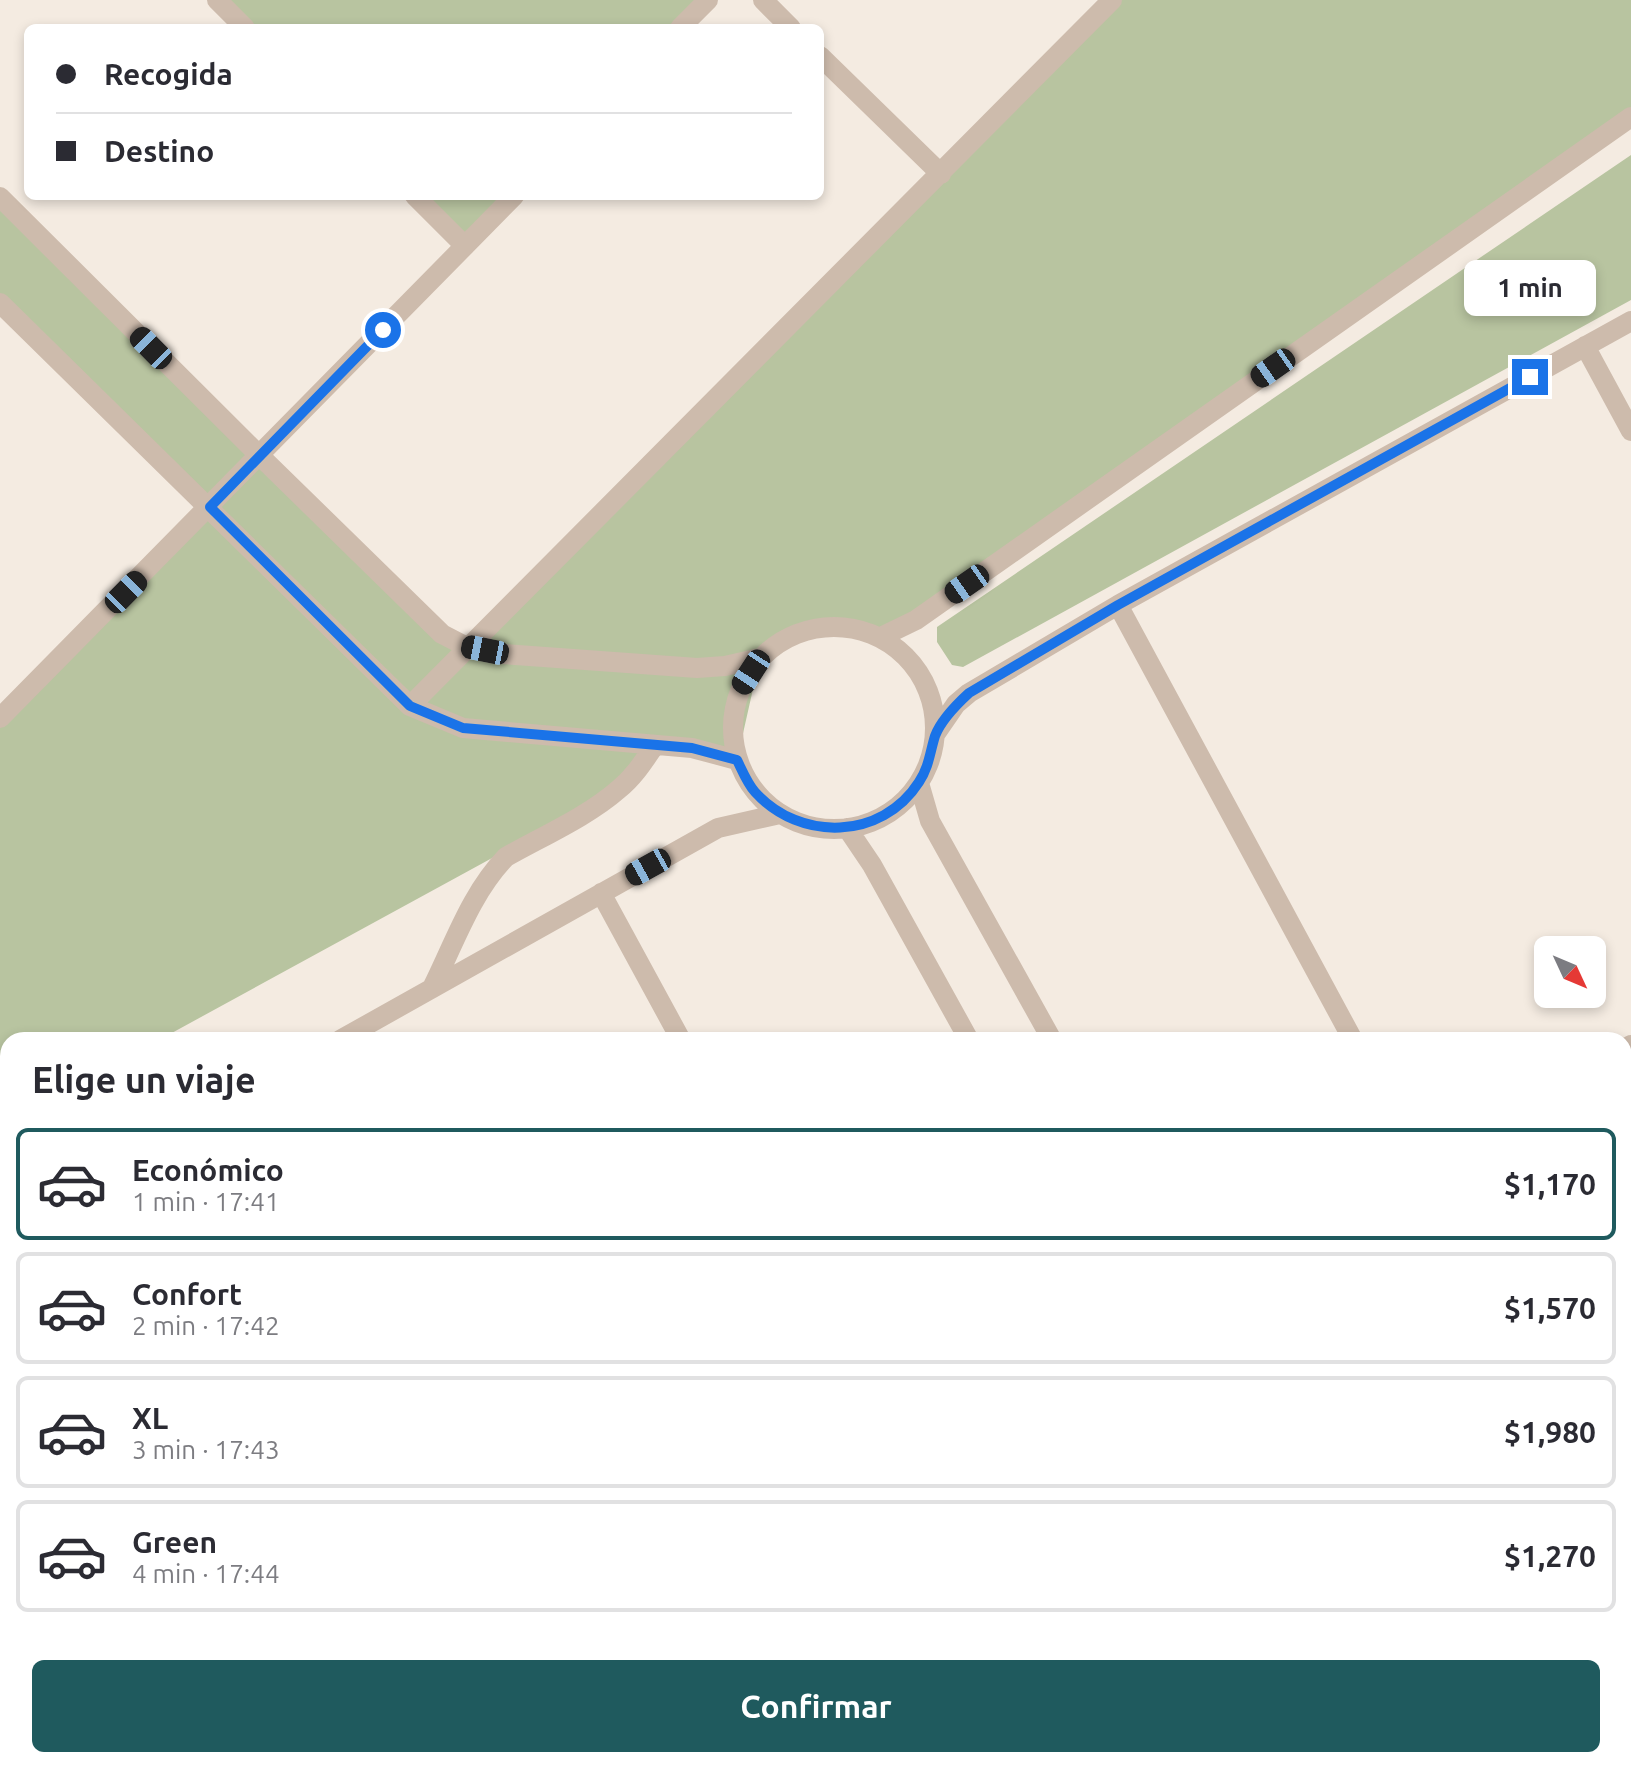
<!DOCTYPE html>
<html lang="es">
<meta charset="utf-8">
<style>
:root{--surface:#fff;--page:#f2f2f3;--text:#2b2b33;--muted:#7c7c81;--line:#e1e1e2;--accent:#1f5a5e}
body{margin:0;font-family:Ubuntu,sans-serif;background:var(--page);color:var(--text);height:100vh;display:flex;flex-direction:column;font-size:30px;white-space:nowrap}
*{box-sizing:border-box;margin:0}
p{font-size:26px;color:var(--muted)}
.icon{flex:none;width:44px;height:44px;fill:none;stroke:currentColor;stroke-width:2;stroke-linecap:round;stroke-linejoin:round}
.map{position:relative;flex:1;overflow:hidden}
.panel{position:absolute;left:0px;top:1032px;width:1632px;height:736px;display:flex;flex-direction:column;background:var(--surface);border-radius:24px 24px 0 0;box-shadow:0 4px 12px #0003}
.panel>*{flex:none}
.banner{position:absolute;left:24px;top:24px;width:800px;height:176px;border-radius:12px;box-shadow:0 4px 12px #0003;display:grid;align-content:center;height:176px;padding:0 32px;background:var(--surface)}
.needle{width:52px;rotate:134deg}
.buttons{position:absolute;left:1534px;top:936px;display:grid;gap:16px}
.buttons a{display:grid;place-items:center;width:72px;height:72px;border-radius:12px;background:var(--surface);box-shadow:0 4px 12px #0003;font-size:40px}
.end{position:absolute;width:36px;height:36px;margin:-18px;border:10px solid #1a73e8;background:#fff;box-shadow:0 0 0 4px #fff}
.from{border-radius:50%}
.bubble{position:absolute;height:56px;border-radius:12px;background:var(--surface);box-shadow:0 4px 12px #0003;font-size:26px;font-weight:700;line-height:56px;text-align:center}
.car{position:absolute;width:24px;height:48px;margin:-24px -12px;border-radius:10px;box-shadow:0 0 6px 2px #0007;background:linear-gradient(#222 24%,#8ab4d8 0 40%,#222 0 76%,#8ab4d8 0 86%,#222 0)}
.banner b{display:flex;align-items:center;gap:28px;height:76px;font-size:30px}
.banner b+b{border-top:2px solid var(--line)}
.banner i{width:20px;height:20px;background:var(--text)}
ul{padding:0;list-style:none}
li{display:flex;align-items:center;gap:24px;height:112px;margin:0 16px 12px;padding:0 16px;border:4px solid var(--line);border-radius:12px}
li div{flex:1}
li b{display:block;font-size:30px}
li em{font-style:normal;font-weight:700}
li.current{border-color:var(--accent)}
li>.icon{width:72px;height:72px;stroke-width:1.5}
h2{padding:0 32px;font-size:36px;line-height:96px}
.button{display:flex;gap:16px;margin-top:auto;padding:16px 32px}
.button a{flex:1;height:92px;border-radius:12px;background:var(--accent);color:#fff;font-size:32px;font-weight:700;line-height:92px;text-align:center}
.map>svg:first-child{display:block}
</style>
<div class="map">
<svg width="1631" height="1768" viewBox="0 0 1631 1768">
<rect width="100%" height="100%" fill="#f4ebe1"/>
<!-- green -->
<path fill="#b8c4a0" d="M 217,0 L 707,0 L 680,28 L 245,28 Z
M 1110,0 L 1631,0 L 1631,116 L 881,637 L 817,627 L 760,658 L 737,760 L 670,747 L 620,788 L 159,1040 L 8,1040 L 8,1122 L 0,1126 L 0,720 L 209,507 L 0,303 L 0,197 L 458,642 L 470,644 Z
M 1631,155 L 1631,300 L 963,667 L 952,665 L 937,642 L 937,627 Z
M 415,196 L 514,196 L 465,246 Z
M 1631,1729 L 1631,1768 L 1562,1768 L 1576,1760 L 1624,1760 L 1624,1733 Z"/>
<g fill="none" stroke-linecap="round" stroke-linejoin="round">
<!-- minor -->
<path stroke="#cdbbac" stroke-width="20" d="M 217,0 L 245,28
M 763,0 L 791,28
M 680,28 L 708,0
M 820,56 L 941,174
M 415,196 L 465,246
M 0,197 L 259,455 L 442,634 L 467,647 L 503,654 L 697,668 L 725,666 L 760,658
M 0,303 L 410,706 L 463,728 L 692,748 L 737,760
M 1585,346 L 1631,431
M 1118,605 L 1353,1040
M733 728a101 101 0 1 1 202 0a101 101 0 1 1-202 0Z
M 881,637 L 916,620 L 1631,117
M 410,706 L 1112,0
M 0,718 L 514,196
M 936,733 L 956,704 L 969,693 L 1118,605 L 1631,321
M 919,783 L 930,821 L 1052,1040
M 847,828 L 872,865 L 969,1040
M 601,893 L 681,1040
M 432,988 C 454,944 471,893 506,857 C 543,836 587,817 619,789 C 634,777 644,761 655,745
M 340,1040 L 718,828 L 780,814
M 1624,1049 L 1631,1045
M 0,1232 L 8,1227
M 0,1419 L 8,1434
M 191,1760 L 195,1768
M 1374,1760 L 1379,1768
M 1456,1760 L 1461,1768
M 316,1768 L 331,1760
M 894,1768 L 909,1760"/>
</g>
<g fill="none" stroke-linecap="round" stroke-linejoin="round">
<!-- route -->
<path stroke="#1a73e8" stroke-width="10" d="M 383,330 L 210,507 L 410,706 L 463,728 L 692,748 L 737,760 C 742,770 747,783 755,792 C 800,842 882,840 919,782 C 929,767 930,752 935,736 C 941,720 957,704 969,693 L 1118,605 L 1530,377"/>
</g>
</svg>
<div class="buttons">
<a><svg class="needle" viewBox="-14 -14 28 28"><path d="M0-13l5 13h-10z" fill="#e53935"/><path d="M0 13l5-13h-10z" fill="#7c7c81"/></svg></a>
</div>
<i class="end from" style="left:383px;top:330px"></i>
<i class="end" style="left:1530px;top:377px"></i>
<div class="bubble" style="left:1464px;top:260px;width:132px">1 min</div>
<i class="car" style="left:151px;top:348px;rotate:315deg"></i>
<i class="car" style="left:1273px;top:368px;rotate:235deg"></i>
<i class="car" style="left:967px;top:584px;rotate:235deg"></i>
<i class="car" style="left:126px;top:592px;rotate:45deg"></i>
<i class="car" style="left:485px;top:650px;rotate:281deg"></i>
<i class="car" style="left:751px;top:672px;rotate:213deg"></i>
<i class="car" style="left:648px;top:867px;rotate:241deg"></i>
<div class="banner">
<b><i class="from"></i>Recogida</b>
<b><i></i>Destino</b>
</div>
<section class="panel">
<h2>Elige un viaje</h2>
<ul>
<li class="current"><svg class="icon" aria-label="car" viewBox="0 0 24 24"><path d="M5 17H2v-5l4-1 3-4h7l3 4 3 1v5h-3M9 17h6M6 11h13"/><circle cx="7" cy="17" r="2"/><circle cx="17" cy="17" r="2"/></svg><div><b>Económico</b><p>1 min · 17:41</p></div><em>$1,170</em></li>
<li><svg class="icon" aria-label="car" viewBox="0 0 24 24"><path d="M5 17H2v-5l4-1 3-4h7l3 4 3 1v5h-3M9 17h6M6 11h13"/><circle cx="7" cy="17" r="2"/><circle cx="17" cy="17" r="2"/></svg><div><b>Confort</b><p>2 min · 17:42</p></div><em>$1,570</em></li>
<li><svg class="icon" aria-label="car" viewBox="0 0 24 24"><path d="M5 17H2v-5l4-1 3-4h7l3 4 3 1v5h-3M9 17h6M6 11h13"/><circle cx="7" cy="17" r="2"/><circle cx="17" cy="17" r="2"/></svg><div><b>XL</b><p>3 min · 17:43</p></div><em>$1,980</em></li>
<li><svg class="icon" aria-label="car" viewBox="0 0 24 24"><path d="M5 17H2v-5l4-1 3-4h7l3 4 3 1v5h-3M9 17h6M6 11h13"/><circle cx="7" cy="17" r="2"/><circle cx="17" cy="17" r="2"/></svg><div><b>Green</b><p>4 min · 17:44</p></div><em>$1,270</em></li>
</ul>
<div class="button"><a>Confirmar</a></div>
</section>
</div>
